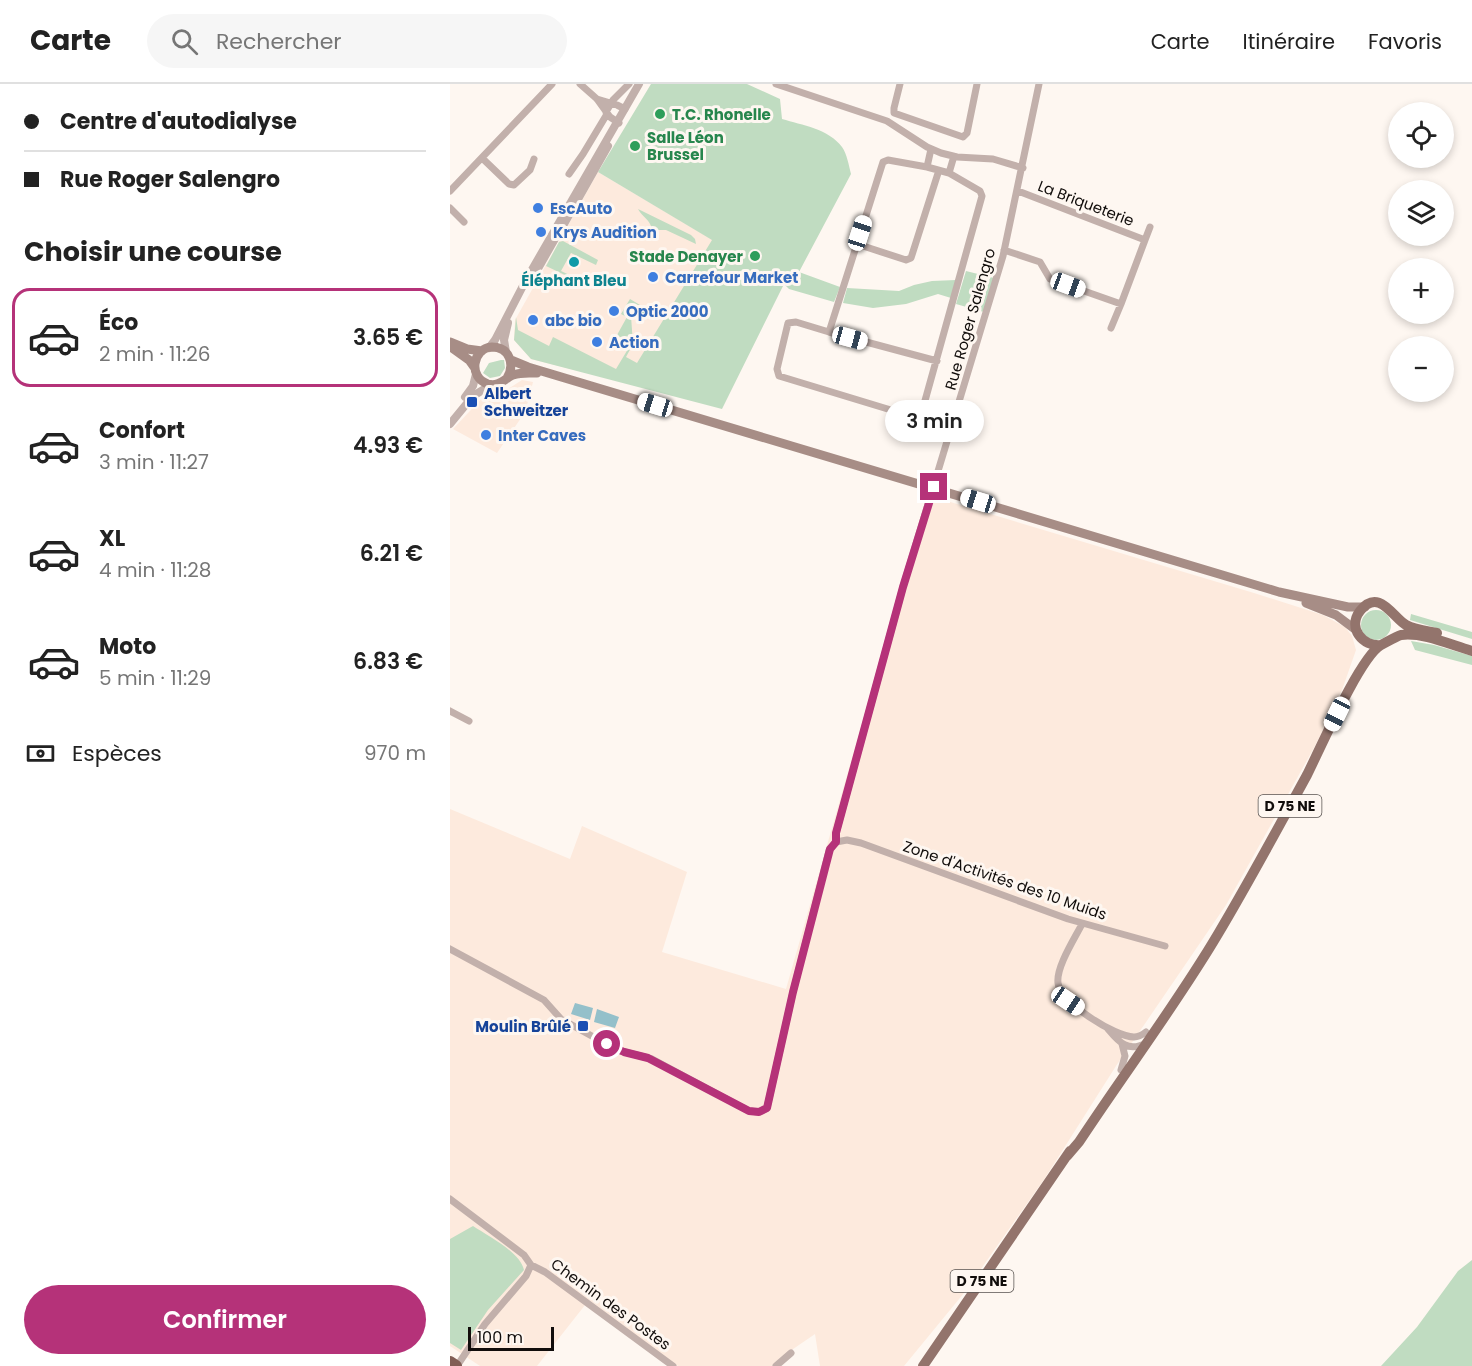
<!DOCTYPE html>
<html lang="fr">
<meta charset="utf-8">
<style>
:root{--surface:#fff;--page:#f6f6f6;--text:#222;--muted:#767676;--line:#e0e0e0;--accent:#b53279}
body{margin:0;font-family:Poppins,sans-serif;background:var(--page);color:var(--text);height:100vh;display:flex;flex-direction:column;font-size:22px;white-space:nowrap}
*{box-sizing:border-box;margin:0}
p{font-size:20px;color:var(--muted)}
.icon{flex:none;width:33px;height:33px;fill:none;stroke:currentColor;stroke-width:2;stroke-linecap:round;stroke-linejoin:round}
.map{position:relative;flex:1;overflow:hidden}
.side{display:flex;flex-direction:column;background:var(--surface);width:450px}
.side>*{flex:none}
.top-card{display:grid;align-content:center;height:132px;padding:0 24px;background:var(--surface)}
.buttons{position:absolute;left:938px;top:18px;display:grid;gap:12px}
.buttons a{display:grid;place-items:center;width:66px;height:66px;border-radius:50%;background:var(--surface);box-shadow:0 3px 9px #0003;font-size:30px}
.scale{position:absolute;left:18px;bottom:15px;width:86px;box-sizing:border-box;padding-left:6px;border:3px solid #110d0b;border-top:0;font-size:16px;line-height:21px;white-space:nowrap;color:#110d0b;-webkit-text-stroke:4px #fef7f1;paint-order:stroke}
.end{position:absolute;width:27px;height:27px;margin:-14px;border:8px solid #b53279;background:#fff;box-shadow:0 0 0 3px #fff}
.from{border-radius:50%}
.bubble{position:absolute;height:42px;border-radius:21px;background:var(--surface);box-shadow:0 3px 9px #0003;font-size:20px;font-weight:600;line-height:42px;text-align:center}
.car{position:absolute;width:18px;height:36px;margin:-18px -9px;border-radius:8px;box-shadow:0 0 4px 2px #0007;background:linear-gradient(#fff 24%,#345 0 40%,#fff 0 76%,#345 0 86%,#fff 0)}
.top-card b{display:flex;align-items:center;gap:21px;height:57px;font-size:22px}
.top-card b+b{border-top:2px solid var(--line)}
.top-card i{width:15px;height:15px;background:var(--text)}
ul{padding:0;list-style:none}
li{display:flex;align-items:center;gap:18px;height:99px;margin:0 12px 9px;padding:0 12px;border:3px solid transparent;border-radius:18px}
li div{flex:1}
li b{display:block;font-size:22px}
li em{font-style:normal;font-weight:600}
li.active{border-color:var(--accent)}
li>.icon{width:54px;height:54px;stroke-width:1.5}
h2{padding:0 24px;font-size:27px;line-height:72px}
.pay{display:flex;align-items:center;gap:15px;height:66px;padding:0 24px;font-size:22px}
.pay p{margin-inline-start:auto}
.action{display:flex;gap:12px;margin-top:auto;padding:12px 24px}
.action a{flex:1;height:69px;border-radius:36px;background:var(--accent);color:#fff;font-size:24px;font-weight:600;line-height:69px;text-align:center}
header{display:flex;align-items:center;gap:36px;box-sizing:border-box;height:84px;padding:0 30px;background:var(--surface);border-bottom:2px solid var(--line)}
header strong{font-size:28px}
nav{display:flex;gap:33px;margin-inline-start:auto;font-size:21px}
.search{width:420px;height:54px;background:var(--page);display:flex;align-items:center;gap:15px;box-sizing:border-box;padding:0 21px;border-radius:33px;color:var(--muted);font-size:22px}
main{display:flex;flex:1;min-height:0}
.map>svg:first-child{display:block}
</style>
<header>
<strong>Carte</strong>
<div class="search"><svg class="icon" aria-label="search" viewBox="0 0 24 24"><circle cx="10" cy="10" r="6"/><path d="M15 15l6 6"/></svg>Rechercher</div>
<nav><a>Carte</a><a>Itinéraire</a><a>Favoris</a></nav>
</header>
<main>
<section class="side">
<div class="top-card">
<b><i class="from"></i>Centre d'autodialyse</b>
<b><i></i>Rue Roger Salengro</b>
</div>
<h2>Choisir une course</h2>
<ul>
<li class="active"><svg class="icon" aria-label="car" viewBox="0 0 24 24"><path d="M5 17H2v-5l4-1 3-4h7l3 4 3 1v5h-3M9 17h6M6 11h13"/><circle cx="7" cy="17" r="2"/><circle cx="17" cy="17" r="2"/></svg><div><b>Éco</b><p>2 min · 11:26</p></div><em>3.65 €</em></li>
<li><svg class="icon" aria-label="car" viewBox="0 0 24 24"><path d="M5 17H2v-5l4-1 3-4h7l3 4 3 1v5h-3M9 17h6M6 11h13"/><circle cx="7" cy="17" r="2"/><circle cx="17" cy="17" r="2"/></svg><div><b>Confort</b><p>3 min · 11:27</p></div><em>4.93 €</em></li>
<li><svg class="icon" aria-label="car" viewBox="0 0 24 24"><path d="M5 17H2v-5l4-1 3-4h7l3 4 3 1v5h-3M9 17h6M6 11h13"/><circle cx="7" cy="17" r="2"/><circle cx="17" cy="17" r="2"/></svg><div><b>XL</b><p>4 min · 11:28</p></div><em>6.21 €</em></li>
<li><svg class="icon" aria-label="car" viewBox="0 0 24 24"><path d="M5 17H2v-5l4-1 3-4h7l3 4 3 1v5h-3M9 17h6M6 11h13"/><circle cx="7" cy="17" r="2"/><circle cx="17" cy="17" r="2"/></svg><div><b>Moto</b><p>5 min · 11:29</p></div><em>6.83 €</em></li>
</ul>
<div class="pay"><svg class="icon" aria-label="cash" viewBox="0 0 24 24"><path d="M3 7h18v10H3z"/><circle cx="12" cy="12" r="2"/></svg>Espèces<p>970 m</p></div>
<div class="action"><a>Confirmer</a></div>
</section>
<div class="map">
<svg width="1022" height="1282" viewBox="0 0 1022 1282">
<rect width="100%" height="100%" fill="#fef7f1"/>
<!-- built -->
<path fill="#fdeadd" d="M 148,88 L 263,156 L 197,266 L 173,298 L 81,275 L 64,256 L 65,236 Z
M 72,296 L 83,298 L 78,318 L 71,334 L 47,369 L 3,345 L 33,313 L 55,307 Z
M 477,411 L 804,509 L 873,531 L 895,543 L 902,552 L 906,566 L 892,606 L 865,662 L 776,821 L 666,982 L 595,1094 L 514,1209 L 454,1282 L 370,1282 L 365,1250 L 330,1274 L 322,1282 L 228,1282 L 139,1216 L 87,1282 L 30,1282 L 0,1262 L 0,725 L 120,775 L 132,742 L 237,788 L 212,868 L 336,905 Z"/>
<!-- green -->
<path fill="#c0dcc1" d="M 201,0 L 297,0 L 330,15 L 332,35 C 352,41 379,45 392,63 C 397,70 399,82 401,90 L 349,188 L 390,203 L 384,218 L 339,205 L 334,200 L 272,325 L 81,275 L 64,256 L 66,233 L 68,246 L 99,262 L 103,253 L 166,285 L 181,260 L 167,251 L 177,233 L 171,230 L 180,215 L 205,230 L 202,235 L 181,232 L 183,260 L 176,273 L 187,279 L 262,156 L 148,88 Z
M 188,125 L 241,151 L 245,155 L 246,160 L 216,146 L 202,146 C 201,136 192,133 188,125 Z
M 113,157 L 148,176 L 146,181 L 121,169 L 111,187 L 132,197 L 138,197 L 136,201 L 96,182 L 109,158 Z
M 516,187 L 544,194 L 534,228 L 506,220 Z
M 506,196 L 501,214 L 488,210 L 456,220 L 423,224 L 393,219 L 397,204 L 449,207 L 464,201 L 482,197 Z
M 51,276 L 54,276 L 55,284 L 50,292 L 40,294 L 33,289 L 39,279 Z
M911 541a15 15 0 1 1 30 0a15 15 0 1 1-30 0Z
M 961,530 L 1022,548 L 1022,555 L 960,536 Z
M 961,557 L 984,561 L 1022,572 L 1022,581 L 965,566 Z
M 23,1142 C 38,1152 70,1168 74,1186 L 38,1226 L 11,1266 L 0,1259 L 0,1155 Z
M 1022,1176 L 1022,1282 L 931,1282 L 967,1243 L 1008,1187 Z"/>
<!-- water -->
<path fill="#94c0ca" d="M 125,919 L 143,924 L 140,936 L 121,930 Z
M 147,925 L 169,933 L 165,944 L 144,938 Z"/>
<g fill="none" stroke-linecap="round" stroke-linejoin="round">
<!-- minor -->
<path stroke="#c2b0ab" stroke-width="7" d="M 130,0 L 147,15 L 160,33 L 169,39
M 326,0 L 437,37 L 477,63 L 491,69 L 507,73 L 543,75 L 573,84
M 450,0 L 444,24 L 444,29 L 513,53 L 517,49 L 527,0
M 147,15 L 167,21 L 175,25
M 156,28 L 163,16 L 179,0
M 481,65 L 477,83 L 499,89 L 504,72
M 32,74 L 59,100 L 64,101 L 80,86 L 84,75
M 477,83 L 438,76 L 433,78 L 379,248 L 346,238 L 338,239 L 327,285 L 329,292 L 464,333 L 471,331 L 532,112 L 530,107 L 499,89
M 119,90 L 133,70 L 157,30
M 0,107 L 102,0
M 0,124 L 14,138
M 695,156 L 700,143
M 407,160 L 456,176 L 461,174 L 489,86
M 554,166 L 590,178 L 600,195 L 671,220 L 695,156 L 568,107
M 661,244 L 671,220
M 379,248 L 487,277
M 0,627 L 19,637
M 386,758 L 397,756 L 411,759 L 618,835 L 715,862
M 632,840 C 625,854 606,883 608,899 C 610,918 665,953 684,953 C 689,953 692,951 696,948
M 0,865 L 94,916 L 111,935 L 167,966 L 202,975 L 299,1027 L 309,1028 L 317,1024 L 343,908 L 379,767 L 386,758 L 386,749 L 453,503 L 553,172 L 589,0
M 658,945 C 669,958 678,969 696,959
M 671,986 L 675,972 L 672,960
M 0,1115 L 74,1171 L 81,1181 L 95,1188 L 223,1282
M 7,1282 L 35,1240 L 76,1192 L 81,1181
M 326,1282 L 341,1269"/>
<!-- tertiary -->
<path stroke="#c2b0ab" stroke-width="8" d="M 114,140 L 158,62
M 81,197 L 106,153
M 39,264 L 45,256 L 76,196 L 189,0
M 56,268 L 54,256 L 58,239
M 15,313 L 23,302 L 26,290
M 0,340 L 23,312 L 41,301"/>
<!-- secondary -->
<path stroke="#a78d86" stroke-width="9" d="M 0,258 L 17,265 L 32,267
M 2,264 L 19,276 L 24,283
M 61,276 L 78,283 L 829,508 L 898,523 L 915,523
M 57,294 C 65,281 60,263 42,263 C 22,264 18,294 38,300 C 49,303 54,295 63,291 C 71,288 79,289 87,289
M 856,519 L 886,531 L 906,546"/>
<!-- primary -->
<path stroke="#93746c" stroke-width="10" d="M 931,561 C 913,563 897,544 910,527 C 929,503 943,534 956,541 C 965,546 977,547 987,549
M 617,1072 L 629,1058 C 675,988 726,921 768,850 C 799,798 828,744 857,691 C 870,665 910,573 931,561 C 937,558 945,553 951,551 C 973,548 1001,561 1022,567
M 473,1282 L 620,1067"/>
<!-- motorway -->
<path stroke="#815e55" stroke-width="12" d="M 0,1278 L 6,1282"/>
</g>
<g fill="none" stroke-linecap="round" stroke-linejoin="round">
<!-- route -->
<path stroke="#b53279" stroke-width="8" d="M 157,960 L 174,968 L 198,974 L 299,1027 L 309,1028 L 317,1024 L 343,908 L 380,765 L 386,758 L 386,749 L 453,503 L 484,403"/>
</g>
<!-- markers -->
<g fill="#2e9e5b" stroke="#fef7f1" stroke-width="2">
<circle cx="210" cy="30" r="6"/>
<circle cx="185" cy="62" r="6"/>
<circle cx="305" cy="172" r="6"/>
</g>
<g fill="#3f7fe0" stroke="#fef7f1" stroke-width="2">
<circle cx="88" cy="124" r="6"/>
<circle cx="91" cy="148" r="6"/>
<circle cx="203" cy="193" r="6"/>
<circle cx="164" cy="227" r="6"/>
<circle cx="83" cy="236" r="6"/>
<circle cx="147" cy="258" r="6"/>
<circle cx="36" cy="351" r="6"/>
</g>
<circle fill="#0f9aa8" stroke="#fef7f1" stroke-width="2" cx="124" cy="178" r="6"/>
<g fill="#1a4fb4" stroke="#fef7f1" stroke-width="2">
<rect x="16" y="312" width="12" height="12" rx="3"/>
<rect x="127" y="936" width="12" height="12" rx="3"/>
</g>
<g text-anchor="middle" dominant-baseline="central" stroke-width="6" stroke-linejoin="round" paint-order="stroke">
<!-- shield labels -->
<g fill="#fef7f1" stroke="#585350" stroke-width="1.5">
<rect x="808.5" y="711" width="63" height="22" rx="4.5"/>
<rect x="500.5" y="1186" width="63" height="22" rx="4.5"/>
</g>
<g font-size="14" font-weight="bold" fill="#110d0b">
<text x="840" y="722">D 75 NE</text>
<text x="532" y="1197">D 75 NE</text>
</g>
<!-- leisure labels -->
<g font-size="15" font-weight="bold" fill="#27864d" stroke="#fef7f1" text-anchor="start">
<text x="222" y="30">T.C. Rhonelle</text>
<text x="197" y="53">Salle Léon<tspan x="197" dy="17">Brussel</tspan></text>
<text x="293" y="172" text-anchor="end">Stade Denayer</text>
</g>
<!-- street labels -->
<g font-size="15" fill="#110d0b" stroke="#fef7f1">
<text transform="translate(636 119) rotate(21)">La Briqueterie</text>
<text transform="translate(520 235) rotate(-74)">Rue Roger Salengro</text>
<text transform="translate(555 796) rotate(19)">Zone d'Activités des 10 Muids</text>
<text transform="translate(161 1220) rotate(36)">Chemin des Postes</text>
</g>
<!-- shop labels -->
<g font-size="15" font-weight="bold" fill="#366cbe" stroke="#fef7f1" text-anchor="start">
<text x="100" y="124">EscAuto</text>
<text x="103" y="148">Krys Audition</text>
<text x="215" y="193">Carrefour Market</text>
<text x="176" y="227">Optic 2000</text>
<text x="95" y="236">abc bio</text>
<text x="159" y="258">Action</text>
<text x="48" y="351">Inter Caves</text>
</g>
<!-- culture labels -->
<g font-size="15" font-weight="bold" fill="#0d838f" stroke="#fef7f1">
<text x="124" y="196">Éléphant Bleu</text>
</g>
<!-- transit labels -->
<g font-size="15" font-weight="bold" fill="#164399" stroke="#fef7f1" text-anchor="start">
<text x="34" y="309">Albert<tspan x="34" dy="17">Schweitzer</tspan></text>
<text x="121" y="942" text-anchor="end">Moulin Brûlé</text>
</g>
</g>
</svg>
<div class="buttons">
<a><svg class="icon" aria-label="locate" viewBox="0 0 24 24"><circle cx="12" cy="12" r="6"/><path d="M12 2v4M12 18v4M2 12h4M18 12h4"/></svg></a>
<a><svg class="icon" aria-label="layers" viewBox="0 0 24 24"><path d="M12 4l9 5-9 5-9-5zM3 14l9 5 9-5"/></svg></a>
<a>+</a>
<a>−</a>
</div>
<div class="scale">100 m</div>
<i class="end from" style="left:157px;top:960px"></i>
<i class="end" style="left:484px;top:403px"></i>
<div class="bubble" style="left:435px;top:316px;width:99px">3 min</div>
<i class="car" style="left:410px;top:149px;rotate:18deg"></i>
<i class="car" style="left:618px;top:201px;rotate:110deg"></i>
<i class="car" style="left:400px;top:254px;rotate:105deg"></i>
<i class="car" style="left:205px;top:321px;rotate:287deg"></i>
<i class="car" style="left:528px;top:417px;rotate:287deg"></i>
<i class="car" style="left:887px;top:630px;rotate:206deg"></i>
<i class="car" style="left:618px;top:917px;rotate:124deg"></i>
</div>
</main>
